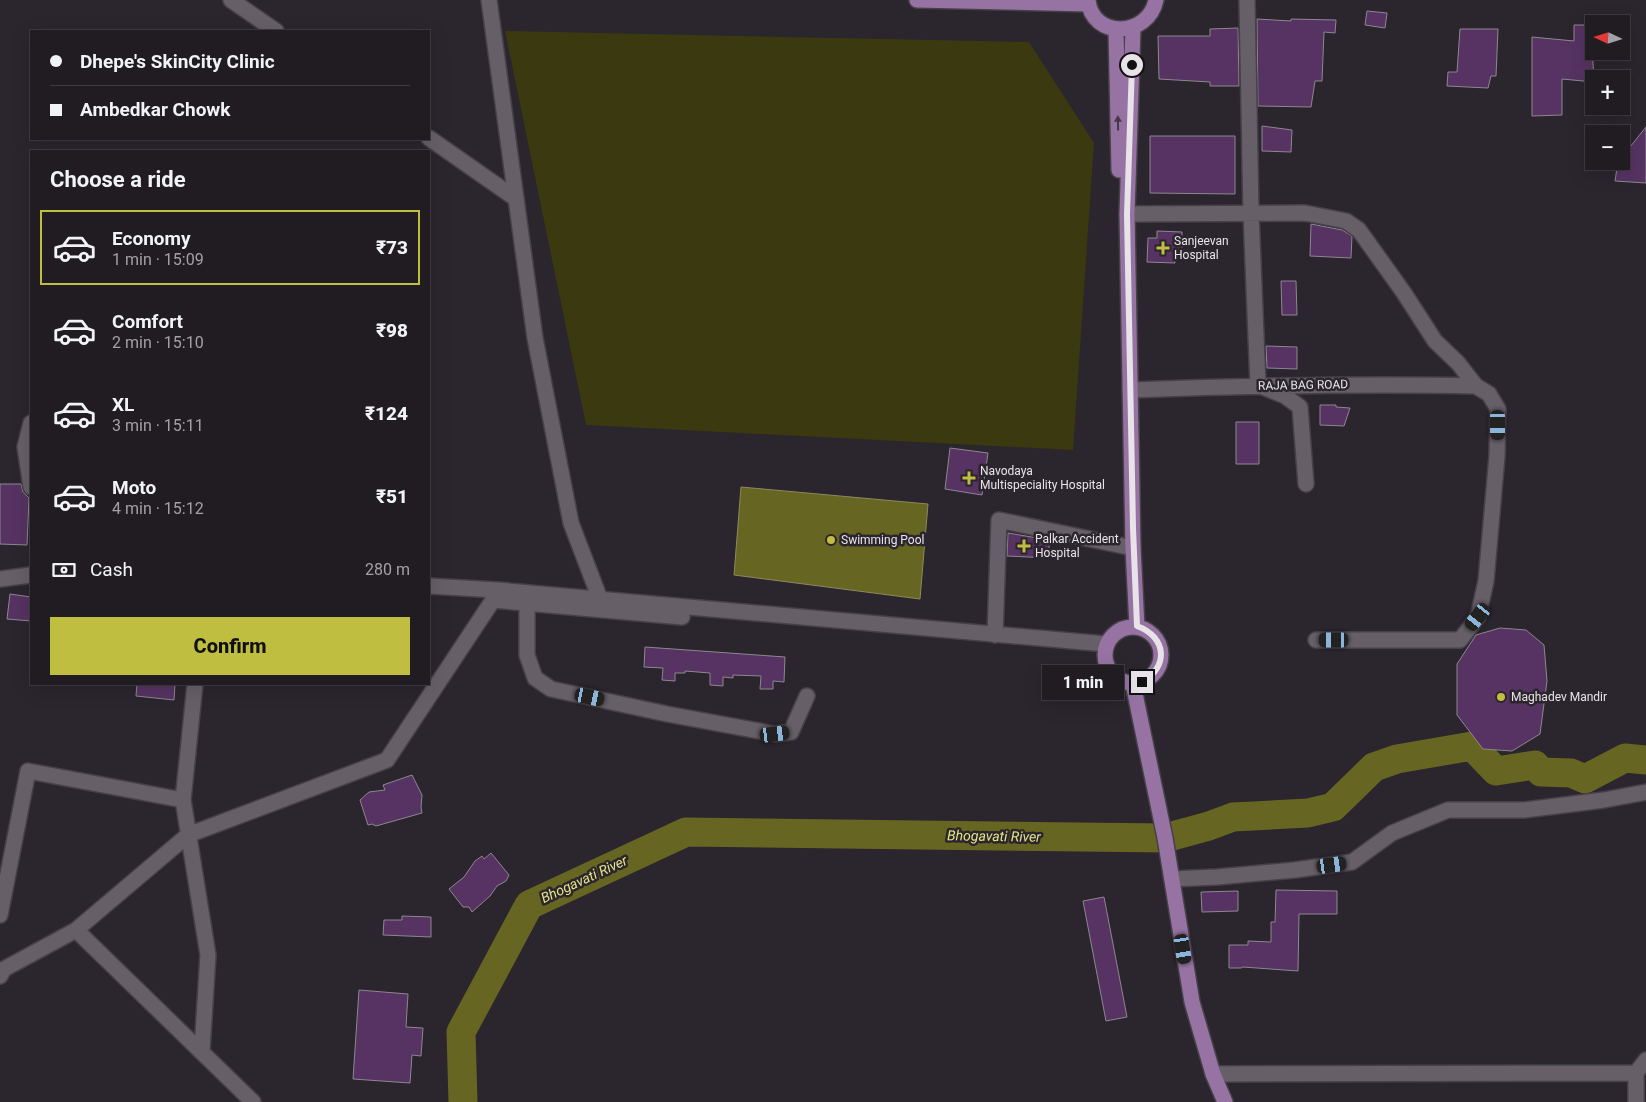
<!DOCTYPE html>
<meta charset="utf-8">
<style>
:root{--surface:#201c22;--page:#28252a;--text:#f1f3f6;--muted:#a2a1a5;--line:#3d3a40;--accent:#c0be40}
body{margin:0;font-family:Roboto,sans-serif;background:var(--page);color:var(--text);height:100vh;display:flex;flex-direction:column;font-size:19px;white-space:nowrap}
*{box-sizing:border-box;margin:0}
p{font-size:16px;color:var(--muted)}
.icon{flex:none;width:28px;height:28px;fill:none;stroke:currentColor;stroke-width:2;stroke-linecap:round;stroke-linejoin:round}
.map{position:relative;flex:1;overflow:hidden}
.details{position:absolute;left:30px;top:150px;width:400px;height:535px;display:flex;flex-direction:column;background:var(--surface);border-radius:0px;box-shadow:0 5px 20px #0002,0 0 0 1px var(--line)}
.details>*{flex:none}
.top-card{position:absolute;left:30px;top:30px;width:400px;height:110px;border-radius:0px;box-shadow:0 5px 20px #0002,0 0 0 1px var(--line);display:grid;align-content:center;height:110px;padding:0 20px;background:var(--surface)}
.needle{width:32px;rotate:274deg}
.buttons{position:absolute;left:1585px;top:15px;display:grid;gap:10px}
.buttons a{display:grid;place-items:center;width:45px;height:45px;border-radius:0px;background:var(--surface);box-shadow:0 5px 20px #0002,0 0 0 1px var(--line);font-size:25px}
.end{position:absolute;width:22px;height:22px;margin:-11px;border:6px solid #e7e3e8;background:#111;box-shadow:0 0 0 2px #111}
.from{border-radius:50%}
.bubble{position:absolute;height:35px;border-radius:0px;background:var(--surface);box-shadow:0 5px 20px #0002,0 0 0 1px var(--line);font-size:16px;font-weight:800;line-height:35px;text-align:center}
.car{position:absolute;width:15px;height:30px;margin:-15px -8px;border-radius:6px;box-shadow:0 0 4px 1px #0007;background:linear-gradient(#222 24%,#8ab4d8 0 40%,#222 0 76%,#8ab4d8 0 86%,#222 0)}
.top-card b{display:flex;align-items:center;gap:18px;height:48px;font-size:19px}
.top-card b+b{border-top:1px solid var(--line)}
.top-card i{width:12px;height:12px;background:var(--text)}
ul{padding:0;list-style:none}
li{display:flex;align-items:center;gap:15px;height:75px;margin:0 10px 8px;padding:0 10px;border:2px solid transparent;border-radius:0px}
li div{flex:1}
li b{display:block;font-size:19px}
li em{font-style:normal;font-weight:800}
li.selected{border-color:var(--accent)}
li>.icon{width:45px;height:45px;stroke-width:1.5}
h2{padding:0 20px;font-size:22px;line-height:60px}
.pay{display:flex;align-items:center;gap:12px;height:55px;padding:0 20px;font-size:19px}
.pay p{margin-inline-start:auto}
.primary-button{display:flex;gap:10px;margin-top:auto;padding:10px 20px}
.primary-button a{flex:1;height:58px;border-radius:0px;background:var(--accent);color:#111;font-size:20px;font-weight:800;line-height:58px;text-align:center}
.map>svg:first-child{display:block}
</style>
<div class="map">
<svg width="1646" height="1102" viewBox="0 0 1646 1102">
<rect width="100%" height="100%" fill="#2b252d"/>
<!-- green -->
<path fill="#3a3910" d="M 505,31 L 1029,42 L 1094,143 L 1073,450 L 586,425 Z"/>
<!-- water -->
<path fill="#666521" stroke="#8d8b5d" d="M 741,487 L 928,504 L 920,599 L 734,575 Z"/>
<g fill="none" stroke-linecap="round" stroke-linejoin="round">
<!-- river -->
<path stroke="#666521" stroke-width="29" d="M 463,1102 L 461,1032 L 529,905 L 686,832 L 1165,838 L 1209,826 L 1233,817 L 1308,813 L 1333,807 L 1374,767 L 1397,759 L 1472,746 L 1496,771 L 1535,765 L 1541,772 L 1571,773 L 1585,779 L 1625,758 L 1646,760"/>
</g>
<!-- building -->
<path fill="#563362" stroke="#8e8790" d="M 1367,11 L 1387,13 L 1385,28 L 1365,25 Z
M 1257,19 L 1291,21 L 1291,19 L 1336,20 L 1335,33 L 1324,32 L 1322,81 L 1315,81 L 1311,107 L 1258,106 Z
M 1574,25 L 1591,25 L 1594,82 L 1562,79 L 1562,115 L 1532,116 L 1532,37 L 1574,41 Z
M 1238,28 L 1239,86 L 1210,86 L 1210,82 L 1159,79 L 1158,36 L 1210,36 L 1210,29 Z
M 1460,29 L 1498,29 L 1496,76 L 1491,76 L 1488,88 L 1447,86 L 1448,72 L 1457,72 Z
M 1262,126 L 1292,130 L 1291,152 L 1262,151 Z
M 1646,127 L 1646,183 L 1615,181 L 1617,168 L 1621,169 L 1621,147 L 1630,147 Z
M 1150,136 L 1235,136 L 1235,194 L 1150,193 Z
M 1311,224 L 1342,230 L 1352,236 L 1351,258 L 1310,256 Z
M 1157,231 L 1182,232 L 1182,259 L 1175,259 L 1175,263 L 1147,262 L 1148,238 L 1157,238 Z
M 1281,281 L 1296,281 L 1297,315 L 1282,315 Z
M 1266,346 L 1297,347 L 1297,369 L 1267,368 Z
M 1320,405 L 1336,405 L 1336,407 L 1350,408 L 1344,426 L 1320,425 Z
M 1236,422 L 1259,422 L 1259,464 L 1236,464 Z
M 950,448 L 988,453 L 982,495 L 945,489 Z
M 0,484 L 21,484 L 23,492 L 29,498 L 27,545 L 0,544 Z
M 1008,533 L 1049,540 L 1049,558 L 1007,556 Z
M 10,594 L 31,597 L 31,621 L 7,619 Z
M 1500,628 L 1526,630 L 1544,645 L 1547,681 L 1540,734 L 1512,751 L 1483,749 L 1457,715 L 1457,664 L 1476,635 Z
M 645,647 L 785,657 L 784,682 L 773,681 L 773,689 L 760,689 L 761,676 L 733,675 L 733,678 L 723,677 L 723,686 L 710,685 L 710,673 L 685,671 L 685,673 L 675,673 L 675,681 L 662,680 L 663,668 L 644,667 Z
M 137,684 L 175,684 L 174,700 L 136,696 Z
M 412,775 L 422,795 L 421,807 L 422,813 L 376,826 L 372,824 L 368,825 L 360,800 L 369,792 L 385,790 L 383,785 Z
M 491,853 L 509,875 L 506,881 L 497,886 L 490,896 L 472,912 L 469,907 L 463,907 L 449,889 L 464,877 L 475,861 L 482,856 L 484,859 Z
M 1276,890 L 1337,891 L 1337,914 L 1299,914 L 1298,971 L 1243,967 L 1241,968 L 1229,968 L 1229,945 L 1248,945 L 1248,941 L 1271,942 L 1271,922 L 1275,922 Z
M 1238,891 L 1238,911 L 1202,912 L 1201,892 Z
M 1104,897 L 1127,1017 L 1106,1021 L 1083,901 Z
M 402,916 L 431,917 L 431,937 L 383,935 L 384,920 L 402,920 Z
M 359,990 L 408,994 L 406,1027 L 423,1028 L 421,1056 L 412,1055 L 410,1083 L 353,1079 Z"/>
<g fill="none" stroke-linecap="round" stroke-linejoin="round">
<defs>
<path id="minor" d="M 231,0 L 276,31
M 489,0 L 535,338 L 571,523 L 600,599
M 1247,0 L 1251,213 L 1258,385 L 1285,396 L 1300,407 L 1306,484
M 429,138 L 515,198
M 1127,214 L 1305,213 L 1346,221 L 1359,230 L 1404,293 L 1435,341 L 1458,363 L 1476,386 L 1489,394 L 1498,409 L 1497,456 L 1486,581 L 1478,617 L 1460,640 L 1316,640
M 1130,390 C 1245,386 1361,383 1476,386
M 31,423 L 25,447 L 31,487
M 0,579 L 31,575
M 429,586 L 497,590 L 1106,644
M 493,600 L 682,617
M 527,603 L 527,655 L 535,678 L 551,689 L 667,714 L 775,734 L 791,732 L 807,696
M 995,635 L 999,520 L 1133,548
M 183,800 L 195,684
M 1172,879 L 1217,877 L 1295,870 L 1352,862 L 1392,833 L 1448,810 L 1524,810 L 1604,800 L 1646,792
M 0,915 L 28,771 L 183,800 L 208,955 L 202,1051
M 76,930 L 253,1102
M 0,976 L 4,969 L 76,930 L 188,835 L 387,760 L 493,600 L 497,590
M 1636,1073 L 1646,1060
M 1213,1074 L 1636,1073 L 1636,1102"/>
<path id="major" d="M 917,0 L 1088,4
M 1088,0 C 1092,39 1148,38 1156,0
M 1133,28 L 1127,214 L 1133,548 L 1137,627
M 1116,29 L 1119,170
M1105 655a28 28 0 1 1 56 0a28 28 0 1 1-56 0Z
M 1133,684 L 1165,838 L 1192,1002 L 1213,1074 L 1225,1102"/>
</defs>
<!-- minor casing -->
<use href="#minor" stroke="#464148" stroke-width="18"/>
<!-- major casing -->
<use href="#major" stroke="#464148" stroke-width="18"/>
<!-- minor -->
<use href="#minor" stroke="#665f68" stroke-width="15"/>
<!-- major -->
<use href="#major" stroke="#9773a3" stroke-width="15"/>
</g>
<!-- one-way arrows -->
<defs><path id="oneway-solid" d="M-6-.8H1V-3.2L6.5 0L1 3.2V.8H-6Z" transform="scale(1.25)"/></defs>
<use fill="#46384a" href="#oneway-solid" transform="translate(1118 123) rotate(-91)"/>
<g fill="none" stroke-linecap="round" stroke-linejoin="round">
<!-- route -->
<path stroke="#e7e3e8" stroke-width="6" d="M 1132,65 L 1127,214 L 1133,528 L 1137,626 C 1167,637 1169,667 1142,682"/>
</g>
<!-- markers -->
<g fill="#c0be40" stroke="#2b252d" stroke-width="2">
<path d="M1160.5 240.5h5v5h5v5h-5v5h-5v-5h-5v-5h5z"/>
<path d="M966.5 470.5h5v5h5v5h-5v5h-5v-5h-5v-5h5z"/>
<circle cx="831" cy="540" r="5"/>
<path d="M1021.5 538.5h5v5h5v5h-5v5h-5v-5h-5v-5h5z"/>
<circle cx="1501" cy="697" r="5"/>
</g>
<g text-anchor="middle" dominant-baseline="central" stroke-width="5" stroke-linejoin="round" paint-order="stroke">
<!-- poi labels -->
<g font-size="12" fill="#e7e3e8" stroke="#2b252d" text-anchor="start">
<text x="1174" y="241">Sanjeevan<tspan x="1174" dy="14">Hospital</tspan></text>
<text x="980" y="471">Navodaya<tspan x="980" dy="14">Multispeciality Hospital</tspan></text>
<text x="1035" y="539">Palkar Accident<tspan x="1035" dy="14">Hospital</tspan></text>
<text x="841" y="540">Swimming Pool</text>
<text x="1511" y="697">Maghadev Mandir</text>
</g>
<!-- street labels -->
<g font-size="12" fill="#e7e3e8" stroke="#2b252d">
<text transform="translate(1303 385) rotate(-1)">RAJA BAG ROAD</text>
</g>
<!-- water labels -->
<g font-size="14" font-style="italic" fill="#e5e484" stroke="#2b252d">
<text transform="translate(994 836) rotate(1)">Bhogavati River</text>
<text transform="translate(584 879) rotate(-25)">Bhogavati River</text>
</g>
</g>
</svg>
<div class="buttons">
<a><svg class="needle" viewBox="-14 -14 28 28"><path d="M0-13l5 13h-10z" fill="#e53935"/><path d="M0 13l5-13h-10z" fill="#a2a1a5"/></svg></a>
<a>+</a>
<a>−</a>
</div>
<i class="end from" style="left:1132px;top:65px"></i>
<i class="end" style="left:1142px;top:682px"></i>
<div class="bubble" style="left:1042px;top:665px;width:82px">1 min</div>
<i class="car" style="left:1498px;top:425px;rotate:180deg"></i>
<i class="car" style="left:1478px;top:617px;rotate:219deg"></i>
<i class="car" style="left:1334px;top:640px;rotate:270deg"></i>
<i class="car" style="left:590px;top:697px;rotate:102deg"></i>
<i class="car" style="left:775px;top:734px;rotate:83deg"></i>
<i class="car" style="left:1332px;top:865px;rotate:82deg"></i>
<i class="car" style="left:1183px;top:949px;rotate:171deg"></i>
<div class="top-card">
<b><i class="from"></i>Dhepe's SkinCity Clinic</b>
<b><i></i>Ambedkar Chowk</b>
</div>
<section class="details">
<h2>Choose a ride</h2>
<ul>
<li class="selected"><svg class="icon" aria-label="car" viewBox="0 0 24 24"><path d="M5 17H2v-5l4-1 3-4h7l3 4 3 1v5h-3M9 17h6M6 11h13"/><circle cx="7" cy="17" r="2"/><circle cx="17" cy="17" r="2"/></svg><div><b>Economy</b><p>1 min · 15:09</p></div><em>₹73</em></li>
<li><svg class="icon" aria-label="car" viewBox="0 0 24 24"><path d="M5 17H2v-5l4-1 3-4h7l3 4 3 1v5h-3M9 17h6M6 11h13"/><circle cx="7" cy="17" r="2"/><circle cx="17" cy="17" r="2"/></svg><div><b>Comfort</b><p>2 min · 15:10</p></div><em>₹98</em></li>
<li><svg class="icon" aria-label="car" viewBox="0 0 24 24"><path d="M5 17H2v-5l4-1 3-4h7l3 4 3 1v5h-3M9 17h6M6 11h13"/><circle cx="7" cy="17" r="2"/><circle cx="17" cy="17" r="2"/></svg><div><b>XL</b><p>3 min · 15:11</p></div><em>₹124</em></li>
<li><svg class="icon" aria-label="car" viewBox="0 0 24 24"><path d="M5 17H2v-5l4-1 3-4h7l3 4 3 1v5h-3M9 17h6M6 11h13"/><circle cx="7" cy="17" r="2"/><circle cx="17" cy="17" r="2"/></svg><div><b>Moto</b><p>4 min · 15:12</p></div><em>₹51</em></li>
</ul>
<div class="pay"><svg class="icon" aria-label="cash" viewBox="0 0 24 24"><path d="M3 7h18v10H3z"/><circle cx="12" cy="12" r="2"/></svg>Cash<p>280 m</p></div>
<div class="primary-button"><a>Confirm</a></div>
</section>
</div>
